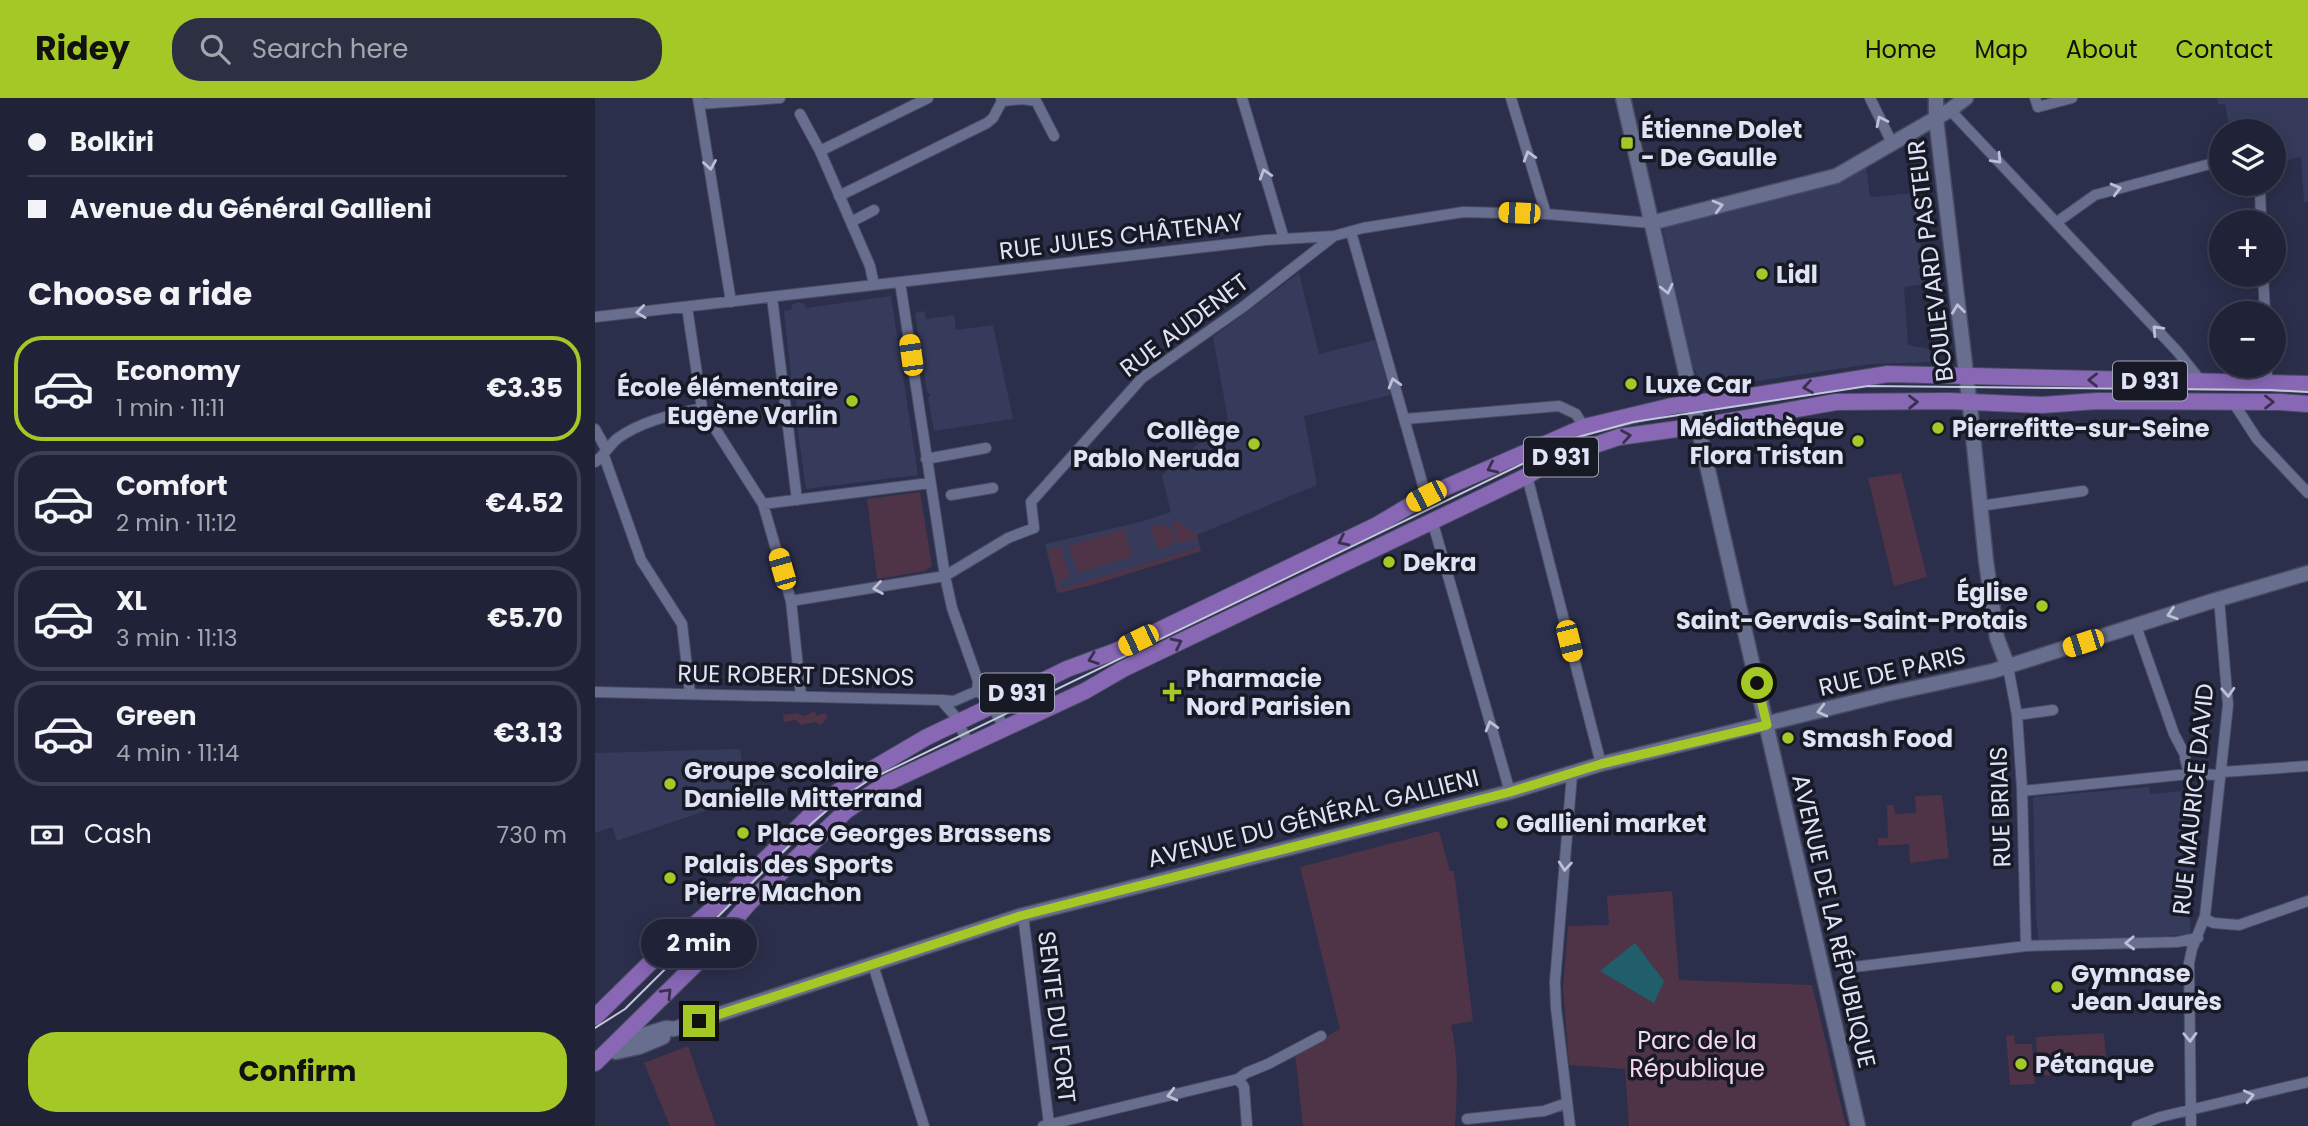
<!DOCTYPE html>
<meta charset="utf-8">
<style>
:root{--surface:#202338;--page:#2d2f43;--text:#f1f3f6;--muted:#a2a4ae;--line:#3d4053;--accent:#a4c825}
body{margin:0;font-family:Poppins,sans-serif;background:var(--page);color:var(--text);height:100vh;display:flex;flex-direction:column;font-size:26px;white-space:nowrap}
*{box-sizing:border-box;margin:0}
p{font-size:23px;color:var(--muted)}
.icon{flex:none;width:38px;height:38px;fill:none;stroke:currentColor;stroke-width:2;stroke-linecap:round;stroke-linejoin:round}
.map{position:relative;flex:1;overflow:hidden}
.panel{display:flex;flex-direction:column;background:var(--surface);width:595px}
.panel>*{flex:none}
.banner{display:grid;align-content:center;height:154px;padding:0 28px;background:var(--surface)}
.tools{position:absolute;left:1614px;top:21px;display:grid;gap:14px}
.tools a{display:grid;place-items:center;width:77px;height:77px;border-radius:50%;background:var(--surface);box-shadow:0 4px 18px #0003,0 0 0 2px var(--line);font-size:35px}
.end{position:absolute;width:32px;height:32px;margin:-16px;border:9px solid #a4c825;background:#111;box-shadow:0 0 0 4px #111}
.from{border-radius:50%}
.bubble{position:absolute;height:49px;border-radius:24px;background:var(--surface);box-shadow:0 4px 18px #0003,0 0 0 2px var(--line);font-size:23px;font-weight:700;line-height:49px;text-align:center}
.car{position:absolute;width:21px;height:42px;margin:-21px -10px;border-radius:9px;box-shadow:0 0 5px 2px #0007;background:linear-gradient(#f5c518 24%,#345 0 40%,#f5c518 0 76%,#345 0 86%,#f5c518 0)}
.banner b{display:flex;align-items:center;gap:24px;height:66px;font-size:26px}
.banner b+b{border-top:2px solid var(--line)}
.banner i{width:18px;height:18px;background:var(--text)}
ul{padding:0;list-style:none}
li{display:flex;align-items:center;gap:21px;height:105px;margin:0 14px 10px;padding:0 14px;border:4px solid var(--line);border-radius:28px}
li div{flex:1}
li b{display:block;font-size:26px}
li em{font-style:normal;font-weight:700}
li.selected{border-color:var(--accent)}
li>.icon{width:63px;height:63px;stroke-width:1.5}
h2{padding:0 28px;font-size:32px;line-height:84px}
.pay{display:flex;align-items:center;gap:18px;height:77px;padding:0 28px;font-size:26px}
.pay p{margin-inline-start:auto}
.action{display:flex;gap:14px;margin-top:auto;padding:14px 28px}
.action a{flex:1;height:80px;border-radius:28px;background:var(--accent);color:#111;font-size:28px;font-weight:700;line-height:80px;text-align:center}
header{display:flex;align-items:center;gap:42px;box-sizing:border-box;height:98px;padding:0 35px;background:var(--accent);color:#111}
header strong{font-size:33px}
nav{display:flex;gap:38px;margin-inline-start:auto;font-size:24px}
.search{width:490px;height:63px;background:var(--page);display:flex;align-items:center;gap:18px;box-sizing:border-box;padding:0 24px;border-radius:28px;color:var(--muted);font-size:26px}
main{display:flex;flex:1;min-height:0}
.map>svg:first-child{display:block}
</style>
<header>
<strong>Ridey</strong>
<div class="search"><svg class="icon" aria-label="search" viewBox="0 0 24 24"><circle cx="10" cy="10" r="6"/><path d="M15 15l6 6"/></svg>Search here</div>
<nav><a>Home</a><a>Map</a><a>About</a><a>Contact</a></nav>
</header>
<main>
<section class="panel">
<div class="banner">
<b><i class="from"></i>Bolkiri</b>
<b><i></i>Avenue du Général Gallieni</b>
</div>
<h2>Choose a ride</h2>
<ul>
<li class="selected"><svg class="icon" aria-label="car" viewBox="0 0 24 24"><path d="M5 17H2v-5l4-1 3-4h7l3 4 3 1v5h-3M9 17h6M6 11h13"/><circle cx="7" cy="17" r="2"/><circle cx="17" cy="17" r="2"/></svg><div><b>Economy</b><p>1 min · 11:11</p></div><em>€3.35</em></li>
<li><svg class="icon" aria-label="car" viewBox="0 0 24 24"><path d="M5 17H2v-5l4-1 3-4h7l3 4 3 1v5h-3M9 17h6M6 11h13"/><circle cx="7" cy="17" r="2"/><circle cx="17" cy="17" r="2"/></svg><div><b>Comfort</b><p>2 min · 11:12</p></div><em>€4.52</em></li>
<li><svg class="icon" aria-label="car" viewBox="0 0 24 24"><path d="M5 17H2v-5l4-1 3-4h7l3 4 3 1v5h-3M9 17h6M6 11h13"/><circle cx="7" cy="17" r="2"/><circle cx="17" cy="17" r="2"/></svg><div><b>XL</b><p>3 min · 11:13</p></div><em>€5.70</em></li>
<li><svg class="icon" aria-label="car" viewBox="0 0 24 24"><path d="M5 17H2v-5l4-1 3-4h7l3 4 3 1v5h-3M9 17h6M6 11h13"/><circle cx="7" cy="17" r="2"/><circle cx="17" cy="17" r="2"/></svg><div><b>Green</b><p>4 min · 11:14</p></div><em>€3.13</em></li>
</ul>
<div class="pay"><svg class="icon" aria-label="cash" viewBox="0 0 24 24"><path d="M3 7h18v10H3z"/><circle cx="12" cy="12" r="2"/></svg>Cash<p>730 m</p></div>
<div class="action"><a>Confirm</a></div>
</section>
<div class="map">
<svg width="1713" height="1028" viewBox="0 0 1713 1028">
<rect width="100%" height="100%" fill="#2b2f4b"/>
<!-- built -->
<path fill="#363b5b" d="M 1622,0 L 1713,0 L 1713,104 L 1709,104 L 1706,59 L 1678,66 L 1678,33 L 1635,33 L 1630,6 L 1623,6 Z
M 1271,68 L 1275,99 L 1319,95 L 1330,186 L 1309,189 L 1313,247 L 1334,251 L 1338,264 L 1276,266 L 1114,290 L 1106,286 L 1098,268 L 1068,133 L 1071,128 Z
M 704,175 L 724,256 L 780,242 L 796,297 L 709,318 L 722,387 L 602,437 L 606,453 L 497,487 L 462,495 L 450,446 L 545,424 L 576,414 L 567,378 L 573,370 L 633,322 L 618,239 Z
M 296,198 L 323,377 L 211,391 L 202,327 L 198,324 L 203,319 L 199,287 L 195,286 L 193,283 L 196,279 L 189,213 L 196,212 L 197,207 L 202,204 L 208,205 L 211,210 Z
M 329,213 L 331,221 L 359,217 L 361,232 L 398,227 L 418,321 L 339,333 L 333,300 L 336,297 L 332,294 L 320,215 Z
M 145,651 L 153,700 L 142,702 L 22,743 L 17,729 L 0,735 L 0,655 Z
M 1554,689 L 1555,696 L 1588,693 L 1589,698 L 1600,697 L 1603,738 L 1593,804 L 1596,836 L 1444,847 L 1441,817 L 1438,699 Z"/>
<!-- green -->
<path fill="#4f3347" d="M 1306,375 L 1332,479 L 1299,488 L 1273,380 Z
M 325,394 L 337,468 L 330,473 L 282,481 L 272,401 Z
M 581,422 L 602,437 L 603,440 L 582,446 L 581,433 L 576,426 Z
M 568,426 L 577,432 L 580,439 L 576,448 L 563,452 L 556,429 Z
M 529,431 L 537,458 L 483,475 L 474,448 Z
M 465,448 L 475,479 L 464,482 L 467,491 L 605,449 L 606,453 L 497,487 L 464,495 L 452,452 Z
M 220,613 L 222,618 L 229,615 L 233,618 L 226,627 L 220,624 L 206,627 L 200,622 L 189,624 L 188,617 L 201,615 L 209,618 Z
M 1347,697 L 1354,760 L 1315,765 L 1314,746 L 1283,748 L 1283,740 L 1293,740 L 1292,707 L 1299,707 L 1300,716 L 1321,715 L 1320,698 Z
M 844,733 L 855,773 L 859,773 L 878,923 L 856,927 C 864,960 862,994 860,1028 L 708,1028 L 700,956 L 745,931 L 705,769 Z
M 1077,793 L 1084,882 L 1217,887 L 1251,1028 L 1034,1028 L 1030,971 L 974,967 L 968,890 L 973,828 L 1014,827 L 1012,798 Z
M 1509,935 L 1512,974 L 1443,978 L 1441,939 Z
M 1419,937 L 1420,946 L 1437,946 L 1440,986 L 1415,987 L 1411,938 Z
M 93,948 L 121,1028 L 75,1028 L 49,965 Z"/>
<!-- water -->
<path fill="#215e6c" d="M 1040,845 L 1069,883 L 1059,905 L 1005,873 Z"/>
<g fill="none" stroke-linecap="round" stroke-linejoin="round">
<defs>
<path id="street" d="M 103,0 L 136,204
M 406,0 L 407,3 L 428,1 L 441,3 L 459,38
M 647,0 L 689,141
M 916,0 L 951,116
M 1275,0 L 1297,45
M 1440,0 L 1443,9 L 1477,0
M 105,6 L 185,0
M 1355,12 L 1582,253 L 1606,283
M 205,16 L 225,53
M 1662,86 L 1665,90 L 1666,124
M 244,98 L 392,25 L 398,20 L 407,3
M 256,124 L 279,112
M 1462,124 L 1500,97 L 1626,63
M 756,134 L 831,398
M 1668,177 L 1670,215
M 305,184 L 350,478 L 357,510 L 383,583 L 382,593 L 392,600 L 411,632
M 279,187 L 275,168 L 225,53 L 333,0
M 177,199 L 202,402
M 92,209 L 107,310 L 168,406 L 196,503 L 206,598
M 0,219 L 671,142 L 739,138 L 768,130 L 868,114 L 951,116 L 1056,125
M 1672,284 L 1672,268
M 1638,304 L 1662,341 L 1713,395
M 810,321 L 964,308 L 981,316 L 989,329
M 0,331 L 11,351
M 9,358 L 46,462 L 87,526 L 95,595
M 331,361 L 391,350
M 0,364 C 10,357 13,348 23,340 C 49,322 77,317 107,310
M 932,378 L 1006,666
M 356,397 L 398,390
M 168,406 L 335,385
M 1385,408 L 1488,393
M 837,422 L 915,694
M 196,503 L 350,478 L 413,440 L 439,430 L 436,404 L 547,280 L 648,209 L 739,138
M 1541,528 L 1579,636 L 1589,655
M 1413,569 L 1422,617 L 1427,690 L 1431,848
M 0,594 L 346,602 L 359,617 L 375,648
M 347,602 L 359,603 L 382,593
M 1422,617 L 1458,612
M 1590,660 L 1594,676
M 1627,674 L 1713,668
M 1427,693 L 1594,676 L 1626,677
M 428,817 L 454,1026
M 1609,821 L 1619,825 L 1644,827 L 1713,803
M 278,867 L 329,1028
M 1259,869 L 1431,848 L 1582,844 L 1603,840
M 643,981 L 649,989 L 652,1028
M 872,1021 L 949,1013 L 972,1005
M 448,1028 L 643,981 L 651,975 L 673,966 L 726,938
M 975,1028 L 961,910 L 960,884 L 977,676
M 1542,1028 L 1565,1019 L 1713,984
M 1596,1028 L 1594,865 L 1597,851 L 1610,818 L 1633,607 L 1624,501"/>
<path id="secondary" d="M 1028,0 L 1263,1028
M 1341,0 L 1341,20 L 1376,318 L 1391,463 L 1402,540 L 1413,569
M 1056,125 L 1241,78 L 1355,12 L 1371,0
M 20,946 L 71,930 L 79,931 L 425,818 L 915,694 L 1006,666 L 1292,596 L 1398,573 L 1614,504 L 1713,475
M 21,954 L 44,949 L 68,939"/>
<path id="primary" d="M 0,919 L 57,863 L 135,796 L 230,703 L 262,680 L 332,639 L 397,608 L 472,571 L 521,553 L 782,427 L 831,398 L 989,329 L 1077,308 L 1156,298 L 1293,276 L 1713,286
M 0,965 L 107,860 L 154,805 L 252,712 L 292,685 L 490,593 L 528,571 L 932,378 L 962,360 L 1024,339 L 1118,326 L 1241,304 L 1354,303 L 1447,307 L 1502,303 L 1685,304 L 1713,306"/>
</defs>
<!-- street casing -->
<use href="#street" stroke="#494c63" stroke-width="12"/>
<!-- secondary casing -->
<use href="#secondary" stroke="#494c63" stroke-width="17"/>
<!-- primary casing -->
<use href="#primary" stroke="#494c63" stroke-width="18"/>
<!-- street -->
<use href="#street" stroke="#686e8d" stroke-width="10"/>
<!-- secondary -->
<use href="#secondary" stroke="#686e8d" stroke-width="14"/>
<!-- primary -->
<use href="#primary" stroke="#8867b5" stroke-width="16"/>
<!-- tram -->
<path stroke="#c3c7db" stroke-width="2" d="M 0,930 L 30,911 L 216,726 L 244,702 L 274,682 L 983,339 L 1038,324 L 1273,288 L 1676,292 L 1713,294"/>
</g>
<!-- one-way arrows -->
<defs><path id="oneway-chevron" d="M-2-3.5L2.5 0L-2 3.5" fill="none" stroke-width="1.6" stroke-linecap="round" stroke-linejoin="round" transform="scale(1.75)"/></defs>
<g stroke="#bbc0d6">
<use href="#oneway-chevron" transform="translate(1286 23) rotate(-116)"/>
<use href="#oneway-chevron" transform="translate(934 58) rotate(-107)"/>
<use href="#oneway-chevron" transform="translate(1402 61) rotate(46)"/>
<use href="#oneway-chevron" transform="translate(115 67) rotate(81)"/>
<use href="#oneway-chevron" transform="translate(670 76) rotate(-107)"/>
<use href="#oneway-chevron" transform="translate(1521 91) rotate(-15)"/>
<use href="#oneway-chevron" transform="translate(1123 108) rotate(-15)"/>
<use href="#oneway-chevron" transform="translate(1072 191) rotate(77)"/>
<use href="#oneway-chevron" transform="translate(1363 211) rotate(-97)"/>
<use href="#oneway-chevron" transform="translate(46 214) rotate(173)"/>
<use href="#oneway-chevron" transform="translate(1562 232) rotate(-133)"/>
<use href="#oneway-chevron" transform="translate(799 285) rotate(-106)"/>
<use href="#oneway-chevron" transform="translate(283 490) rotate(171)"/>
<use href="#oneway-chevron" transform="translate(1577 516) rotate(162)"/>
<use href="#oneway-chevron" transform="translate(1633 594) rotate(87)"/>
<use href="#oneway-chevron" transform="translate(1227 613) rotate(166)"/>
<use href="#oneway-chevron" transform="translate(896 628) rotate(-106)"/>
<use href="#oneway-chevron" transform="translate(970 768) rotate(95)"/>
<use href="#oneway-chevron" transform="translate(1535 845) rotate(178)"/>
<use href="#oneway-chevron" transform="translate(1595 939) rotate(89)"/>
<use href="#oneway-chevron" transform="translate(577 997) rotate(166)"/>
<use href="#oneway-chevron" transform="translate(1654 998) rotate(-13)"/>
</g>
<g stroke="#393050">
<use href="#oneway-chevron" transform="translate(1498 282) rotate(-179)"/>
<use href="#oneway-chevron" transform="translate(1213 289) rotate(171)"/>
<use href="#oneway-chevron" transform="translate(1318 304) rotate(-1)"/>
<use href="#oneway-chevron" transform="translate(1674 304)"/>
<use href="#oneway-chevron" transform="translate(1031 338) rotate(-10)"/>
<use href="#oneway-chevron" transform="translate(897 370) rotate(155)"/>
<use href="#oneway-chevron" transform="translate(748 443) rotate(154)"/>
<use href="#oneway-chevron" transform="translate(582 545) rotate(-26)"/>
<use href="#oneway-chevron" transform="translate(498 561) rotate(160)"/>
<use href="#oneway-chevron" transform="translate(72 895) rotate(-46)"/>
</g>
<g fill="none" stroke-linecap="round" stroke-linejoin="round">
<!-- route -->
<path stroke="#a4c825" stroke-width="9" d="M 104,923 L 425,818 L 915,694 L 1006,666 L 1172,627 L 1162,585"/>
</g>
<!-- markers -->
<g fill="#a4c825" stroke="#171925" stroke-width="2.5">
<rect x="1025" y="38" width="14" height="14" rx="3.5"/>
<circle cx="1167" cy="176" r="7"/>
<circle cx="1036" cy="286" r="7"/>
<circle cx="257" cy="303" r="7"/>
<circle cx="1343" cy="330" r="7"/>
<circle cx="1263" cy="343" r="7"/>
<circle cx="659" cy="346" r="7"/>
<circle cx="794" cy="464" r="7"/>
<circle cx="1447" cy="508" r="7"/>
<path d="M573.5 583.5h7v7h7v7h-7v7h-7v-7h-7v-7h7z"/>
<circle cx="1193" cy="640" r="7"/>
<circle cx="75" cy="686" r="7"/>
<circle cx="907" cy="725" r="7"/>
<circle cx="148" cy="735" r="7"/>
<circle cx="75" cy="780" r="7"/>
<circle cx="1462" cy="889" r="7"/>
<circle cx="1426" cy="966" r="7"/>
</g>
<g text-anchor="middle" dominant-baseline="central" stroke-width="7" stroke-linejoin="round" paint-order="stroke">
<!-- shield labels -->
<g fill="#171925" stroke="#a3a6b7" stroke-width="2">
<rect x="1518" y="263.5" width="74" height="39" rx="5"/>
<rect x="929" y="339.5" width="74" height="39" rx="5"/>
<rect x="385" y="575.5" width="74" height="39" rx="5"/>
</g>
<g font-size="23" font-weight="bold" fill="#dfe3f5">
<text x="1555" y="283">D 931</text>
<text x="966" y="359">D 931</text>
<text x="422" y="595">D 931</text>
</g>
<!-- poi labels -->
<g font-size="24" font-weight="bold" fill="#dfe3f5" stroke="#171925" text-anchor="start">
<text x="1046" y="31">Étienne Dolet<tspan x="1046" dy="28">- De Gaulle</tspan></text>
<text x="1181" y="176">Lidl</text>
<text x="1050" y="286">Luxe Car</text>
<text x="243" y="289" text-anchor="end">École élémentaire<tspan x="243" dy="28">Eugène Varlin</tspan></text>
<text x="1249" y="329" text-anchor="end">Médiathèque<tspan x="1249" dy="28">Flora Tristan</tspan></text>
<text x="1357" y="330">Pierrefitte-sur-Seine</text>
<text x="645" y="332" text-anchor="end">Collège<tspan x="645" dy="28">Pablo Neruda</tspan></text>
<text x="808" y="464">Dekra</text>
<text x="1433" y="494" text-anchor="end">Église<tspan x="1433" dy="28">Saint-Gervais-Saint-Protais</tspan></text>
<text x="591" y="580">Pharmacie<tspan x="591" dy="28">Nord Parisien</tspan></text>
<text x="1207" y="640">Smash Food</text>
<text x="89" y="672">Groupe scolaire<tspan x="89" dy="28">Danielle Mitterrand</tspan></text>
<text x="921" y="725">Gallieni market</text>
<text x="162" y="735">Place Georges Brassens</text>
<text x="89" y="766">Palais des Sports<tspan x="89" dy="28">Pierre Machon</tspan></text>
<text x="1476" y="875">Gymnase<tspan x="1476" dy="28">Jean Jaurès</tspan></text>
<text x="1440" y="966">Pétanque</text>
</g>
<!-- street labels -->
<g font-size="24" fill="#dfe3f5" stroke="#171925">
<text transform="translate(526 138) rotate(-7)">RUE JULES CHÂTENAY</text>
<text transform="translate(1335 163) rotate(-97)">BOULEVARD PASTEUR</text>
<text transform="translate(589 227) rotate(-37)">RUE AUDENET</text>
<text transform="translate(1297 573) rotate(-13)">RUE DE PARIS</text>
<text transform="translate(201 577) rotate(1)">RUE ROBERT DESNOS</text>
<text transform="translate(1598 701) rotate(-84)">RUE MAURICE DAVID</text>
<text transform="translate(1405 709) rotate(-92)">RUE BRIAIS</text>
<text transform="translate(718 720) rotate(-14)">AVENUE DU GÉNÉRAL GALLIENI</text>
<text transform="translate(1239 823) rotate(77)">AVENUE DE LA RÉPUBLIQUE</text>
<text transform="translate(462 919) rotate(83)">SENTE DU FORT</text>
</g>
<!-- park labels -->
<g font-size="24" fill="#f6d6eb" stroke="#171925">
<text x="1102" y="942">Parc de la<tspan x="1102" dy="28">République</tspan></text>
</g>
</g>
</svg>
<div class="tools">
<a><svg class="icon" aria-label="layers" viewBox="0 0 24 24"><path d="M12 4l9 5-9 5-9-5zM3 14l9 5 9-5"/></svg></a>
<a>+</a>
<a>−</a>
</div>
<i class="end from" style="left:1162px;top:585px"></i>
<i class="end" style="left:104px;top:923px"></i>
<div class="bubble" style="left:46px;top:821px;width:116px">2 min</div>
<i class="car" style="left:924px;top:115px;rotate:272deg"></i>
<i class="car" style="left:316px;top:257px;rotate:352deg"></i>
<i class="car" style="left:831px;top:398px;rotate:243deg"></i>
<i class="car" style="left:187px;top:471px;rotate:344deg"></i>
<i class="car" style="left:543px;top:542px;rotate:244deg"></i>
<i class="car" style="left:974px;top:543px;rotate:166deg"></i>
<i class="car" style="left:1488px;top:545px;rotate:252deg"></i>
</div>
</main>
